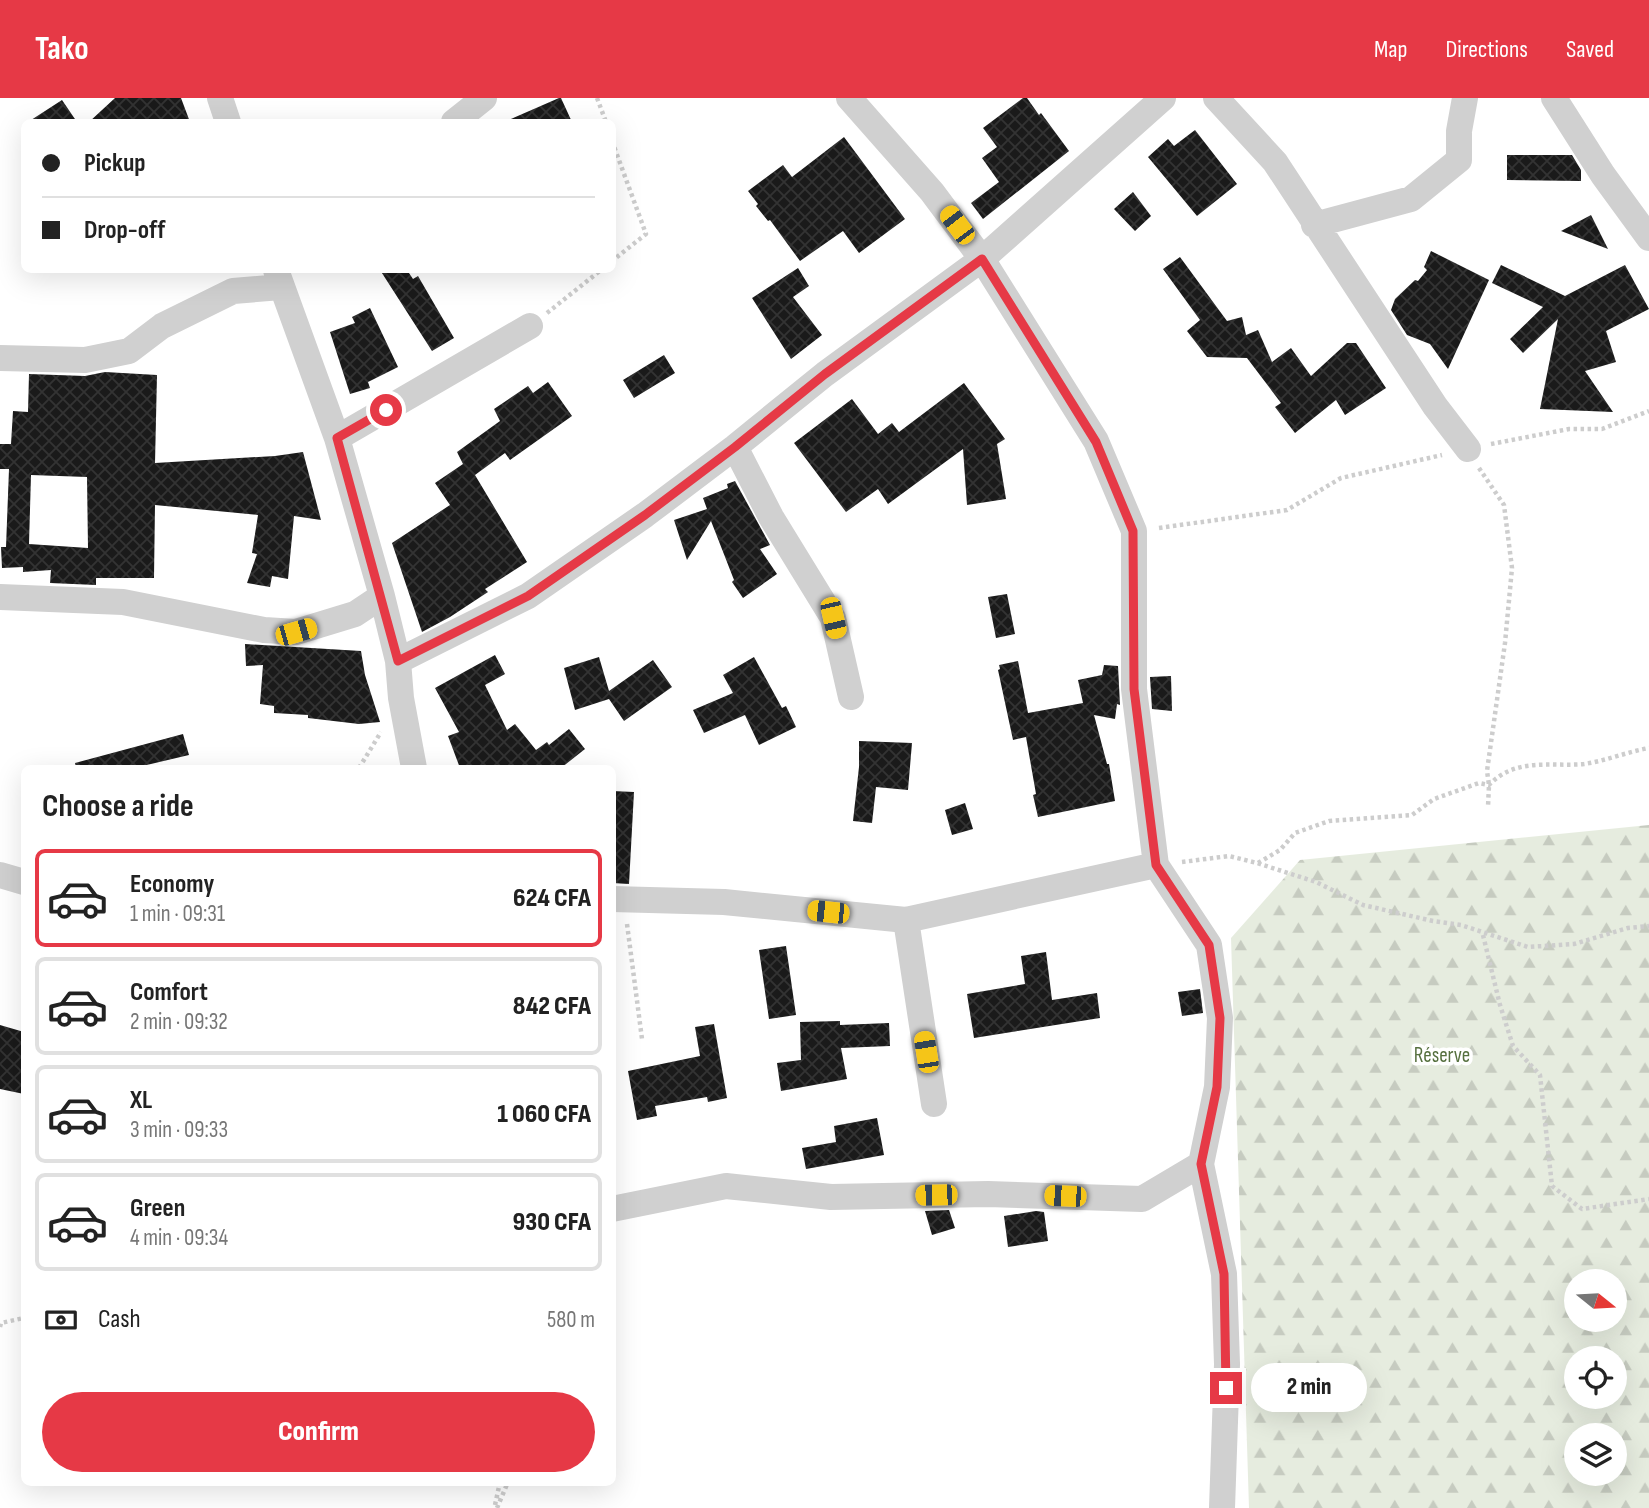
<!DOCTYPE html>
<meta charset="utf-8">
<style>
:root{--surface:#fff;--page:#f6f6f6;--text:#222;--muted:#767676;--line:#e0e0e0;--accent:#e63946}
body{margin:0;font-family:"Sofia Sans Condensed",sans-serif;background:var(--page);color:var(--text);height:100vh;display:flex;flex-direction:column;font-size:26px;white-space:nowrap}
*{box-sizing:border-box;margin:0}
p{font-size:23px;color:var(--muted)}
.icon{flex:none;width:38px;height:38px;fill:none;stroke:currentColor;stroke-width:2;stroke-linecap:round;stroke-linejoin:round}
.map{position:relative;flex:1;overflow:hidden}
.drawer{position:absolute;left:21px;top:667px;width:595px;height:721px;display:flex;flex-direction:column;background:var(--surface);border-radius:10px;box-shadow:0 7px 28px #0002}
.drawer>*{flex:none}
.top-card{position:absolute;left:21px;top:21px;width:595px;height:154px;border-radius:10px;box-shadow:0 7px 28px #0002;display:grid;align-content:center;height:154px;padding:0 21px;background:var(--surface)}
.needle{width:46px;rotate:108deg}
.controls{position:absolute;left:1564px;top:1171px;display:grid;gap:14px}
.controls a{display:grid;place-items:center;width:63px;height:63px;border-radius:50%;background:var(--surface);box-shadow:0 7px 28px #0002;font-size:35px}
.end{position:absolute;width:32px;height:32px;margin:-16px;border:9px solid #e63946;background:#fff;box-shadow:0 0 0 4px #fff}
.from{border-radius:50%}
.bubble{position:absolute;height:49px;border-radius:24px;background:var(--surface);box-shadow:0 7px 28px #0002;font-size:23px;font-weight:800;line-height:49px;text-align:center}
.car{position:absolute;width:21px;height:42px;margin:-21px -10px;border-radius:9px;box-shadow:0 0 5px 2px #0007;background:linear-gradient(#f5c518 24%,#345 0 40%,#f5c518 0 76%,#345 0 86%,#f5c518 0)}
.top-card b{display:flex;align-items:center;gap:24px;height:66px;font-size:26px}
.top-card b+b{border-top:2px solid var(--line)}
.top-card i{width:18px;height:18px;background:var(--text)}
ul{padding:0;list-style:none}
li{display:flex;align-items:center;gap:21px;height:98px;margin:0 14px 10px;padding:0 7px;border:4px solid var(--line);border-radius:10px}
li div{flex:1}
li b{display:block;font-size:26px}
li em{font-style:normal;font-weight:800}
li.active{border-color:var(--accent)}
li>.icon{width:63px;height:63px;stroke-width:1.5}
h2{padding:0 21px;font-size:32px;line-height:84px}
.pay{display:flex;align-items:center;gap:18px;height:77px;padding:0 21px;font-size:26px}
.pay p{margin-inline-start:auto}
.cta{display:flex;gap:14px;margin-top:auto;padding:14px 21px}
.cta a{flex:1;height:80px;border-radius:42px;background:var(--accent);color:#fff;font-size:28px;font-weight:800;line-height:80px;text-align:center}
header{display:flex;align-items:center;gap:42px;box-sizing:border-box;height:98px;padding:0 35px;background:var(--accent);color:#fff}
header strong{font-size:33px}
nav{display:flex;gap:38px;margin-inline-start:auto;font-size:24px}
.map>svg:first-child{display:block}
</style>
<header>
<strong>Tako</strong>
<nav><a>Map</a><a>Directions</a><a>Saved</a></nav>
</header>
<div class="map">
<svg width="1649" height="1410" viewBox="0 0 1649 1410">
<defs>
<pattern id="forest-firs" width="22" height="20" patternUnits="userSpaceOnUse" patternTransform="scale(1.75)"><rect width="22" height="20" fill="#e6ecdf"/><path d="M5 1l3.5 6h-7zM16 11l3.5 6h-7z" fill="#c6cbc0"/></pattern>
<pattern id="building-cross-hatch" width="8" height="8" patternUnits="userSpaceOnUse" patternTransform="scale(1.75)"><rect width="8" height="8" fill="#1a1a1a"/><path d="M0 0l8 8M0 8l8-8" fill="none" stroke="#333"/></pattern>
</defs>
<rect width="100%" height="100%" fill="#fff"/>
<!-- forest -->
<path fill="url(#forest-firs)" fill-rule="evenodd" d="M 1649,727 L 1649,1410 L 1249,1410 L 1231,840 L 1300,762 ZM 1577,1183 L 1615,1183 L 1615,1222 L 1577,1222 ZM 1577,1260 L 1615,1260 L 1615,1298 L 1577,1298 ZM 1577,1337 L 1615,1337 L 1615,1376 L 1577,1376 Z"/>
<!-- building -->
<path fill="url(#building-cross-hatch)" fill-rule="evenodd" d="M 115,0 L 181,0 L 190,24 L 89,24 Z
M 561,0 L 572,24 L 504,24 L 559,0 Z
M 1023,0 L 1027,0 L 1039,17 L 1041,15 L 1069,53 L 983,121 L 971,105 L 999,84 L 982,60 L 997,49 L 983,30 Z
M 62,2 L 77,24 L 28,24 Z
M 1195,32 L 1237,86 L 1197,118 L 1148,59 L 1168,41 L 1174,48 Z
M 844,39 L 905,121 L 859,155 L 843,133 L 800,163 L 770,122 L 768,123 L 756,108 L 758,106 L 748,93 L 783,67 L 792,79 Z
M 1507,57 L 1572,57 L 1581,72 L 1581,83 L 1507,82 Z
M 1133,94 L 1151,118 L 1135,133 L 1114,111 Z
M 1591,117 L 1608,151 L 1561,133 Z
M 1431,153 L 1489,182 L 1448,271 L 1430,246 L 1407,237 L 1391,212 L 1395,201 L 1415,182 L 1418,183 L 1427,172 L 1424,169 Z
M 1180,159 L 1227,223 L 1242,219 L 1246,237 L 1258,232 L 1272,264 L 1291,250 L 1311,278 L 1347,245 L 1356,245 L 1386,290 L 1345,317 L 1336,302 L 1295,335 L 1275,309 L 1281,305 L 1247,260 L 1207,259 L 1187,233 L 1200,222 L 1163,171 Z
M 1501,167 L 1565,198 L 1625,167 L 1649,211 L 1606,233 L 1616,264 L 1585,273 L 1613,314 L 1540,311 L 1558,221 L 1523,255 L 1510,241 L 1543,209 L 1492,185 Z
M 798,170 L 809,188 L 793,199 L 822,237 L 791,261 L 752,200 Z
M 380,172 L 407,172 L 413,181 L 418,178 L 454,240 L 432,253 Z
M 370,210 L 398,269 L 368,284 L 370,290 L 350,296 L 330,234 L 355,225 L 352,219 Z
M 664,257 L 675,275 L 634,300 L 623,282 Z
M 105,274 L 157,277 L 155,365 L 275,358 L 303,354 L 321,422 L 294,418 L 288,481 L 272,478 L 270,489 L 247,485 L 257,456 L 252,455 L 258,417 L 155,407 L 154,480 L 96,480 L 96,487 L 50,485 L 51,472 L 23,474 L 23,469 L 2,470 L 1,449 L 6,449 L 9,371 L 0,371 L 0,346 L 11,346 L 13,313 L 28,314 L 29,276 L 85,278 ZM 31,377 L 87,379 L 88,450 L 29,446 Z
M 548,284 L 572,318 L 510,362 L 505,355 L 475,377 L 527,464 L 485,491 L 488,494 L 450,519 L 422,534 L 392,445 L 450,407 L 435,385 L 463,366 L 457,354 L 500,323 L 494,311 L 528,288 L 533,295 Z
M 964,285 L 1005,341 L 997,346 L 1006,401 L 967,407 L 963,351 L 888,406 L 878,391 L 846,414 L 794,345 L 852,301 L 878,336 L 892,325 L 899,334 Z
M 735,383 L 770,447 L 760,451 L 777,476 L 743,500 L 732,484 L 734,482 L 711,423 L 687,462 L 674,422 L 707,411 L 703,400 L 728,390 L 727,386 Z
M 1007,496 L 1015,536 L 996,540 L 988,499 Z
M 245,546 L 361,553 L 365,577 L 380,624 L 359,626 L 308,620 L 308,617 L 274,615 L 274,608 L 260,606 L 263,567 L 246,568 Z
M 495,557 L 505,576 L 485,587 L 507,632 L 515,626 L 536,652 L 547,644 L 549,647 L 569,631 L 585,651 L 561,670 L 460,670 L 448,638 L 459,634 L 435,590 Z
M 599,559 L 609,593 L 653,562 L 672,589 L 624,623 L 609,601 L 575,612 L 564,570 Z
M 754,559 L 782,610 L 786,608 L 796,629 L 759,647 L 745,617 L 704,635 L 693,612 L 733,595 L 723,577 Z
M 1018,563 L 1028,615 L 1083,605 L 1078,582 L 1102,577 L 1104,567 L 1118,568 L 1120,607 L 1117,606 L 1115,621 L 1094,617 L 1107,666 L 1109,666 L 1115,703 L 1038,719 L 1033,697 L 1036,696 L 1026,639 L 1013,642 L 998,572 L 1000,571 L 999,567 Z
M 1171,578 L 1172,613 L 1152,611 L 1150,579 Z
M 183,636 L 189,657 L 134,670 L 76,670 L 75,665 Z
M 859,643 L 912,645 L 908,692 L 876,689 L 872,725 L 853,723 L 859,669 Z
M 612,693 L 634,694 L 629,786 L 612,785 Z
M 965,705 L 973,731 L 952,737 L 945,712 Z
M 786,848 L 796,917 L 769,921 L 759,852 Z
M 1046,854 L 1052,902 L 1097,895 L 1100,920 L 974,940 L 967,896 L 1025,886 L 1021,858 Z
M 1200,891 L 1203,915 L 1182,918 L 1178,894 Z
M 840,923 L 840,927 L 889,925 L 890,948 L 841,950 L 847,981 L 781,993 L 777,965 L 801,962 L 800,924 Z
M 714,926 L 727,1000 L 708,1004 L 707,999 L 655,1008 L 657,1018 L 637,1022 L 628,973 L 700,958 L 695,929 Z
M 0,927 L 24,934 L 24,996 L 0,991 Z
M 877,1020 L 884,1057 L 806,1071 L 802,1050 L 836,1044 L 834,1028 Z
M 949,1112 L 955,1130 L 932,1137 L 925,1113 Z
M 1036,1113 L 1044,1114 L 1048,1143 L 1008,1149 L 1004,1118 Z"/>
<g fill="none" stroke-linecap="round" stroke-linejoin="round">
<!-- path -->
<path stroke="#cdcdcd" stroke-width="4.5" stroke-dasharray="3.5 3.5" stroke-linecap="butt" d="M 597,0 L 606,24
M 612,43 L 646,136 L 612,163
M 547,215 L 601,172
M 1491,346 L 1569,331 L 1602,331 L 1649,313
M 1479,370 L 1504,407 L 1512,470 L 1505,545 L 1487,673 L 1489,687 L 1488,709
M 1159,430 L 1287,412 L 1341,380 L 1442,357
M 359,670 L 381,634
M 1182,764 L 1229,758 L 1257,765 L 1316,784 L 1363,807 L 1433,823 L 1461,827 L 1528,849 L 1574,846 L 1628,830 L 1649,828
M 1258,765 L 1280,752 L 1295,735 L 1329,723 L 1412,717 L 1434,701 L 1479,685 L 1489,687 C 1516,659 1550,669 1584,666 C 1605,663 1627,654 1649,650
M 627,826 L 642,941
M 1483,837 L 1500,907 L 1513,948 L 1540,977 L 1552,1088 L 1582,1111 L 1649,1101
M 0,1229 L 1,1225 L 24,1220
M 495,1407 L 500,1384
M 497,1410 L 508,1384"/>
<!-- minor -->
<path stroke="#d0d0d0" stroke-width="26" d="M 220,0 L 228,24
M 849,0 L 932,94 L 982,161 L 1096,343 L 1134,433 L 1134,591 L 1156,767 L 1209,847 L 1220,920 L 1217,989 L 1201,1066 L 1224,1176 L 1227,1266 L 1222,1410
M 1216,0 L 1275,64 L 1435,308 L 1468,351
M 1554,0 L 1603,77 L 1649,140
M 454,24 L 484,0
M 1314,127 L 1411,101 L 1459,62 L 1459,33 L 1465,0
M 276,172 L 337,340 L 382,498 L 398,563 L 401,600 L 414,670
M 0,260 L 85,262 L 129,253 L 162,228 L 233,193 L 281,189
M 337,340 L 530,228
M 735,349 L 771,419 L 833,520 L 851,599
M 0,499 L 123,504 L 264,532 L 296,534 L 355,516 L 382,498
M 398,563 L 528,498 L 645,417 L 735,349 L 825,276 L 982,161 L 1163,0
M 0,777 L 24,784
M 612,801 L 724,804 L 906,822 L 1156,767
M 906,822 L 934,1006
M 612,1111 L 726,1088 L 831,1099 L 988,1096 L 1142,1101 L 1201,1066"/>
</g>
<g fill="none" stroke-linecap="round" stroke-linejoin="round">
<!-- route -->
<path stroke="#e63946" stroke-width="9" d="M 386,312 L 337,340 L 398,563 L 528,498 L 645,417 L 735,349 L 825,276 L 982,161 L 1096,344 L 1133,433 L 1134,591 L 1156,767 L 1209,847 L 1220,920 L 1217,989 L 1201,1066 L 1224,1176 L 1226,1290"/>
</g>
<g text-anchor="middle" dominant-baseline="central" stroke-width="7" stroke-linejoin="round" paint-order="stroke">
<!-- park labels -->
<g font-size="21" fill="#56703f" stroke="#fff">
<text x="1442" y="957">Réserve</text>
</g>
</g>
</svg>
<div class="controls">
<a><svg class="needle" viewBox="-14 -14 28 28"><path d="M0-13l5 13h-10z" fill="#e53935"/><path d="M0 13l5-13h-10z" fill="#767676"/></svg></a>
<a><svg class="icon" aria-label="locate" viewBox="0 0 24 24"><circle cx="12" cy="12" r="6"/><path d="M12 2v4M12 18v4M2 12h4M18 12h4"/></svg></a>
<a><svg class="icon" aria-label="layers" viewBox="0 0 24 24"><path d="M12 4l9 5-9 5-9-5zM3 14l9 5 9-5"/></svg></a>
</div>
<i class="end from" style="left:386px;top:312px"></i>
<i class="end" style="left:1226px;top:1290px"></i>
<div class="bubble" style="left:1251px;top:1265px;width:116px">2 min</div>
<i class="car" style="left:957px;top:127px;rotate:323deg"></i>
<i class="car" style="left:833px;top:520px;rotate:167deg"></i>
<i class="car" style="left:296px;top:534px;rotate:74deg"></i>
<i class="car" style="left:828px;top:814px;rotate:276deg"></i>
<i class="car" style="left:926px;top:954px;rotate:351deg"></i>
<i class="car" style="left:936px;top:1097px;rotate:269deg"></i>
<i class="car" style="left:1065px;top:1098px;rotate:272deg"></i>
<div class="top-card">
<b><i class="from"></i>Pickup</b>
<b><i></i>Drop-off</b>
</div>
<section class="drawer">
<h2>Choose a ride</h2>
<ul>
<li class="active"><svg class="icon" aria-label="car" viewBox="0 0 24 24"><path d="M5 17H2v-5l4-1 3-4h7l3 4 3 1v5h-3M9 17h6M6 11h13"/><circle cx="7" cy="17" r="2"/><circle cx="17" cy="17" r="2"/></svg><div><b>Economy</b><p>1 min · 09:31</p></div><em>624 CFA</em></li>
<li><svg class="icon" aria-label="car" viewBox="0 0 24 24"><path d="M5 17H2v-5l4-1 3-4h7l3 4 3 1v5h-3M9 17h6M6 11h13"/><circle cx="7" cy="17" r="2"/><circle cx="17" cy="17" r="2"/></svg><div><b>Comfort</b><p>2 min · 09:32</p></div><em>842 CFA</em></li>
<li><svg class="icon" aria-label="car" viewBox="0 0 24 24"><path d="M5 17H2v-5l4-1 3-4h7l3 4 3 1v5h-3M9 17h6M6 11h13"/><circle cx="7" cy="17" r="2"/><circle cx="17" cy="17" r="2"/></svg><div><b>XL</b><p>3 min · 09:33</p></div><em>1 060 CFA</em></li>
<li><svg class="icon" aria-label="car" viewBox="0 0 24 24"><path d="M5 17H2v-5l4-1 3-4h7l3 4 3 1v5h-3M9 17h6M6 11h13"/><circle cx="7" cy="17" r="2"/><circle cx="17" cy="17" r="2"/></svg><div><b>Green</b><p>4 min · 09:34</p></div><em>930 CFA</em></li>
</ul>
<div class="pay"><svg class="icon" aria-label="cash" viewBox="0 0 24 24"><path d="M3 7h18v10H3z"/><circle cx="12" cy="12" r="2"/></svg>Cash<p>580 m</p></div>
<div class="cta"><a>Confirm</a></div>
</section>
</div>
